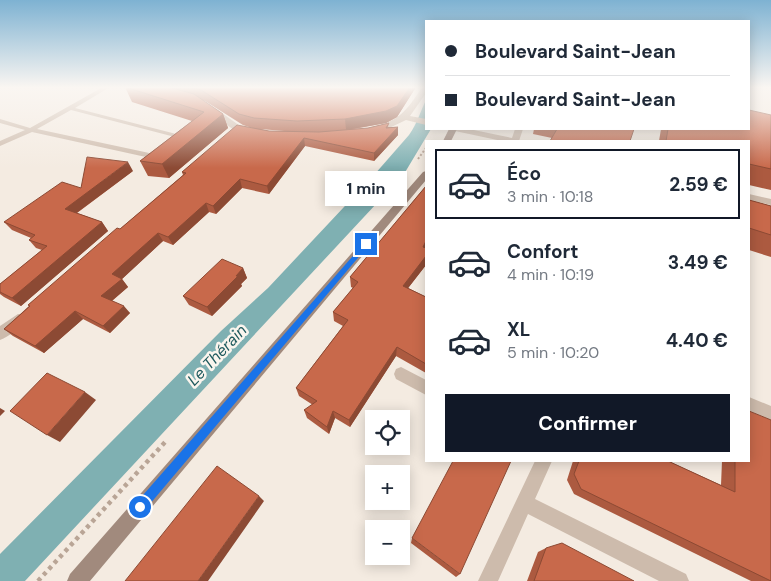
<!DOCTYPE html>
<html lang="fr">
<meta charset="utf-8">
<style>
:root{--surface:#fff;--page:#f2f2f3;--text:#1f2937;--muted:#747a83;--line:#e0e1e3;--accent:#111827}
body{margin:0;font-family:"DM Sans",sans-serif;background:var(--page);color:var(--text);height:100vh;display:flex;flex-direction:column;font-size:19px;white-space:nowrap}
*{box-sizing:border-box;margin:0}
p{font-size:16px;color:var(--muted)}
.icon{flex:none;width:28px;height:28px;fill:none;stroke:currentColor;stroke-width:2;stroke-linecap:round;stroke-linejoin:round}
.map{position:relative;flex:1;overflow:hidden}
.details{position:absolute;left:425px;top:140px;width:325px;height:322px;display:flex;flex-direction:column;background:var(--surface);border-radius:0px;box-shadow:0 2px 12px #0003}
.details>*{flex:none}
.banner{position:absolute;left:425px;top:20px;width:325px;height:110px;border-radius:0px;box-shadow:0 2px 12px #0003;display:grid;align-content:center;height:110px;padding:0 20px;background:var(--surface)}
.controls{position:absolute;left:365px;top:410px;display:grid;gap:10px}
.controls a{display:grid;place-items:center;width:45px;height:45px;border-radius:0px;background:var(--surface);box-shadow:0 2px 12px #0003;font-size:25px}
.end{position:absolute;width:22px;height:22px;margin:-11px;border:6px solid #1a73e8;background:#fff;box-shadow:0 0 0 2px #fff}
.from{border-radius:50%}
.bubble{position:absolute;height:35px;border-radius:0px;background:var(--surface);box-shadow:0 2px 12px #0003;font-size:16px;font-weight:700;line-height:35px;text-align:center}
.banner b{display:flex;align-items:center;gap:18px;height:48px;font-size:19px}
.banner b+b{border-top:1px solid var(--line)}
.banner i{width:12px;height:12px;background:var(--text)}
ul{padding:9px 0 0;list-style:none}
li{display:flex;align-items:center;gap:15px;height:70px;margin:0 10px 8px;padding:0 10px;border:2px solid transparent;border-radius:0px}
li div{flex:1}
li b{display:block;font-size:19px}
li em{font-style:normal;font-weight:700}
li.current{border-color:var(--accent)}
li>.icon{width:45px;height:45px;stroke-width:1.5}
.action{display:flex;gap:10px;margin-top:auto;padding:10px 20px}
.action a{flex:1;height:58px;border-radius:0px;background:var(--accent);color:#fff;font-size:20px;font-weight:700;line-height:58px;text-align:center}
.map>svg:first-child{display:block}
</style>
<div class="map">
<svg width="771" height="581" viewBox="0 0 771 581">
<rect width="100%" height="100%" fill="#f4ebe1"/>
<!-- water -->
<path fill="#7fb0b2" d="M 426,100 L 426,129 L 431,129 L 404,174 L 25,581 L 0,581 L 0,554 L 221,331 L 268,288 L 374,175 L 409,135 C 417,124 420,112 426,100 Z"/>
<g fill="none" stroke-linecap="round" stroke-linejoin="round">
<!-- path-far1 -->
<path stroke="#b9a596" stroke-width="2" stroke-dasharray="2 2" stroke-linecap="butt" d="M 418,159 L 426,148"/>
<!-- path -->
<path stroke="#b9a596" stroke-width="4.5" stroke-dasharray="4 4" stroke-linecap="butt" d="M 38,581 L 167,440"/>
<!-- lane -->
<path fill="#cdbbac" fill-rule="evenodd" d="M 103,87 L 110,87 L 75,108 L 184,136 L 176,142 L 172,140 L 175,137 L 71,110 L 37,129 L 154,154 L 159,152 L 163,154 L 155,159 L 32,132 L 0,146 L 0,141 L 25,130 L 0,123 L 0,119 L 30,128 Z"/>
<!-- street -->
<path fill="#cdbbac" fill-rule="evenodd" d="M 422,87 L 426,87 L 426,93 L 410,116 L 426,119 L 426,125 L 406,120 L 387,129 L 370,132 L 370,128 C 399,121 406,112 422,87 Z
M 209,108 L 215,108 L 240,126 L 255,131 L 251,134 L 234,130 L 209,112 Z
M 454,129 L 469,129 L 512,138 L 515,129 L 523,129 L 519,141 L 502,141 L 455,131 Z
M 749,194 L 771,199 L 771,205 L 749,200 Z
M 18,314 L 23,315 L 25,319 C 20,327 9,337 0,340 L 0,326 Z
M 401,367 L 426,380 L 426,395 L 396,379 L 394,374 L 396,369 Z
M 749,397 L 771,406 L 771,420 L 749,411 Z
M 535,461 L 552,461 L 535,499 L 686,574 L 689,581 L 659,581 L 528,514 L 498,581 L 478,581 Z"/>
<!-- secondary -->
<path fill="#a18a7d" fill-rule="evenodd" d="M 449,129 L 457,129 L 451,141 L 443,141 Z
M 426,171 L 426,180 L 90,581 L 67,581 L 70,574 L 423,172 Z"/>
</g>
<!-- wall -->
<path fill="#ac5a40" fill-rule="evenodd" d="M 125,87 L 416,87 L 397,117 L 386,123 L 354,129 L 368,128 L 389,123 L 388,127 L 398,127 L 398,135 L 374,161 L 305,146 L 269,194 L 242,188 L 216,214 L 209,212 L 173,245 L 163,241 L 122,279 L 128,287 L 112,301 L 130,313 L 110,333 L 83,319 L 44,353 L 13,336 L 4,329 L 29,306 L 28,305 L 120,229 L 183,175 L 182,172 L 252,128 L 243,125 L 205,101 L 202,100 L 223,114 L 228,128 L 169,178 L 148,176 L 140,161 L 192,121 L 132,102 ZM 260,129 L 284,131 L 269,131 Z
M 771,115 L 771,190 L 749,185 L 749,141 L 659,141 L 661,129 L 749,129 Z
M 534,129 L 634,129 L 552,138 L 533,134 Z
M 133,171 L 77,213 L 102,222 L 108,231 L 21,306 L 4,297 L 0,294 L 0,284 L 42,250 L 36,248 L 29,240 L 31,238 L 12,230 L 4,222 L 81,188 Z
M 426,186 L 426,265 L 408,288 L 426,297 L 426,373 L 396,356 L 350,427 L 335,418 L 329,434 L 307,418 L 304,410 L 313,405 L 299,396 L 296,388 L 343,326 L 334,321 L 333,312 L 353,288 L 351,287 L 350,277 Z
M 749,200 L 771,206 L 771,257 L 749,250 Z
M 243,268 L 247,278 L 241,284 L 242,286 L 212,316 L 189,305 L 183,296 Z
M 573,461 L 668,461 L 721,485 L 722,461 L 749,461 L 771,581 L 751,581 L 574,494 L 567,480 Z
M 412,538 L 460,574 L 456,577 L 411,543 Z
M 546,548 L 634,581 L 527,581 L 538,552 Z"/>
<!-- shaded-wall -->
<path fill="#8c4a34" d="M 410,87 L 416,87 L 397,117 L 386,123 L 346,130 L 345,119 Z
M 223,114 L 228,128 L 169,178 L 162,164 Z
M 398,127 L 398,135 L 374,161 L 374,153 Z
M 304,138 L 305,146 L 269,194 L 267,186 Z
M 128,162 L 133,171 L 71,217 L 65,209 Z
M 240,179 L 242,188 L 216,214 L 213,206 Z
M 206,203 L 209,212 L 173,245 L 168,237 Z
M 102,222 L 108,231 L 21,306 L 12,298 Z
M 158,233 L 163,241 L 122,279 L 128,287 L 108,304 L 101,296 L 112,274 Z
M 426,241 L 426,250 L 423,247 Z
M 426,256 L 426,265 L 402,296 L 403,286 Z
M 243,268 L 247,278 L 241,284 L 242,286 L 212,316 L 207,307 Z
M 124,306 L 130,313 L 110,333 L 103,326 Z
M 75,311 L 83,319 L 44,353 L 35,346 Z
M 397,347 L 396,356 L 350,427 L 349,420 Z
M 85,392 L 96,400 L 60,442 L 47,435 Z
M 0,408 L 5,411 L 0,416 Z
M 333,411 L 335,418 L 329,434 L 327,427 Z
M 259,496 L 264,501 L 208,581 L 198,581 Z"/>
<!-- building -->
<path fill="#c8694b" stroke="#8c4a34" d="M 125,87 L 169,87 L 194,94 L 223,114 L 162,164 L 140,161 L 204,112 Z
M 192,87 L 410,87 L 397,106 L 386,111 L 345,119 L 297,121 L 254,118 L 239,114 L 201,90 Z
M 749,110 L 771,115 L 771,169 L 749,164 L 749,141 L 666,141 L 668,129 L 749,129 Z
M 389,123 L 386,128 L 398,127 L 374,153 L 304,138 L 267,186 L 240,179 L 213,206 L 206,203 L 168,237 L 158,233 L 112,274 L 122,279 L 101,296 L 124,306 L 103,326 L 75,311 L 35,346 L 4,329 L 30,306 L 28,305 L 117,228 L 120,229 L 186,173 L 182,172 L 237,125 L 269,131 L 319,132 L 368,128 Z
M 557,129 L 634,129 L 630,141 L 550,141 Z
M 87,157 L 128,162 L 65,209 L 102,222 L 12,298 L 0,292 L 0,284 L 47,246 L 29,240 L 35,235 L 4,222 L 62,182 L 81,188 Z
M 426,186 L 426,241 L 423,247 L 426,248 L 426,256 L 403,286 L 426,297 L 426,364 L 397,347 L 349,420 L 333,411 L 327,427 L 304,410 L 317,401 L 296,388 L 348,320 L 333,312 L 358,282 L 350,277 Z
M 749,200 L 771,206 L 771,235 L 749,228 Z
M 222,259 L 243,268 L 236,276 L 238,276 L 207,307 L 183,296 Z
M 47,373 L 85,392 L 47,435 L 10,411 Z
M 749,411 L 771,420 L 771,581 L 581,489 L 574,474 L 579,461 L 668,461 L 735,492 L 735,461 L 749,461 Z
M 453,461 L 511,461 L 460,574 L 412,538 Z
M 217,466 L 259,496 L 198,581 L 125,581 Z
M 562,543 L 634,581 L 534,581 L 546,548 Z"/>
<!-- sky -->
<linearGradient id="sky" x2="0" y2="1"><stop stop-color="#7eb2d2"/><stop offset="0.52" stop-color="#faf6f2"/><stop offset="1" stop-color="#faf6f2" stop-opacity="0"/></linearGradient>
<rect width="771" height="168" fill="url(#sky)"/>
<!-- route -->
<path fill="#1a73e8" d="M 366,241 L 369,244 L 368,246 L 144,511 L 140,512 L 136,511 L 135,507 L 136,503 Z"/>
<g text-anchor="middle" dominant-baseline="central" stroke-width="5" stroke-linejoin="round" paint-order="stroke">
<!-- water labels -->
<g font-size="16" font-style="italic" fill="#1f5a5e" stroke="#fbf5ee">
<text transform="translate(217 355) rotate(-46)">Le Thérain</text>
</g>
</g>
</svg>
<div class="controls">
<a><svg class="icon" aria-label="locate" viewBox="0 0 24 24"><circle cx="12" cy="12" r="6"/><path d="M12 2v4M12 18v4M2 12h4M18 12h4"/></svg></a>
<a>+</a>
<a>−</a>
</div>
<i class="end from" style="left:140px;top:507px"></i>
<i class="end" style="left:366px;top:244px"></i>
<div class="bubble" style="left:325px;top:171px;width:82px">1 min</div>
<div class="banner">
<b><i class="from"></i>Boulevard Saint-Jean</b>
<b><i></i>Boulevard Saint-Jean</b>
</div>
<section class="details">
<ul>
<li class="current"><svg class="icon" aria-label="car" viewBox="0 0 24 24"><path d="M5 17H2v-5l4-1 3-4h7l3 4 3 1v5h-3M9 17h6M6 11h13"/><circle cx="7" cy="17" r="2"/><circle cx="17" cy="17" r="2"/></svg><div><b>Éco</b><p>3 min · 10:18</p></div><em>2.59 €</em></li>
<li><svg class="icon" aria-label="car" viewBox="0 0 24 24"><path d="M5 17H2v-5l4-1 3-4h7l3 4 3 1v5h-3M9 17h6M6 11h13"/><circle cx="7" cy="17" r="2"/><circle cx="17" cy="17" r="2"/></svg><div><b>Confort</b><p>4 min · 10:19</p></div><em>3.49 €</em></li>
<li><svg class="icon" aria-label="car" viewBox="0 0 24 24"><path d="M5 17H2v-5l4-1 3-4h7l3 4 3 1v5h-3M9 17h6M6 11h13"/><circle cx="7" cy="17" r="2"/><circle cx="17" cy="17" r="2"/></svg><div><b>XL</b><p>5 min · 10:20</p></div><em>4.40 €</em></li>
</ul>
<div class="action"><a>Confirmer</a></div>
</section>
</div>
